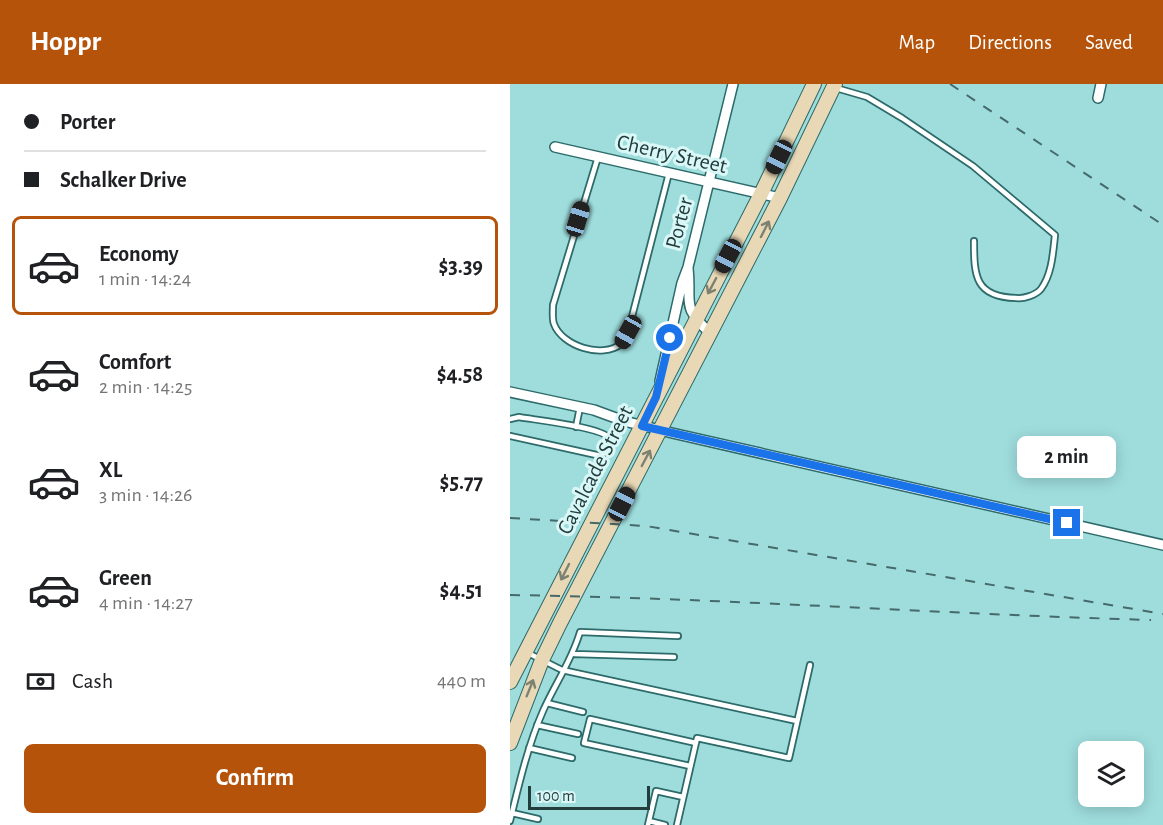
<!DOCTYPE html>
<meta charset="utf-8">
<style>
:root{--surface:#fff;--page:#f6f6f6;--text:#202124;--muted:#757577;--line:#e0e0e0;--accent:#b45309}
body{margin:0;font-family:"Alegreya Sans",sans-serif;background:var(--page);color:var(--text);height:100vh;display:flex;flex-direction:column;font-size:22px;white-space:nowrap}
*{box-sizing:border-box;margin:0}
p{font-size:20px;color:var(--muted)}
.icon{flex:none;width:33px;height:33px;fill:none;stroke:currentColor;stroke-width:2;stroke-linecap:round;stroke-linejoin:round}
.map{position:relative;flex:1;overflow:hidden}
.drawer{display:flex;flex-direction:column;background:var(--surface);width:510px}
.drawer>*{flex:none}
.hud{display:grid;align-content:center;height:132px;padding:0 24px;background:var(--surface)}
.buttons{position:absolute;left:568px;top:657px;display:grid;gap:12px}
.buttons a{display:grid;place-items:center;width:66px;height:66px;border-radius:9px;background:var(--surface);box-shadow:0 3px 15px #0003;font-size:30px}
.scale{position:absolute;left:18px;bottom:15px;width:122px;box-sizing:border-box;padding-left:6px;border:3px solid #233c3c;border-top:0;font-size:16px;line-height:21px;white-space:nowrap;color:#233c3c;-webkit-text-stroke:4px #d9f7f7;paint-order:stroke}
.end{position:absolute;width:27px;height:27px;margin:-14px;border:8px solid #1a73e8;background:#fff;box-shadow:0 0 0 3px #fff}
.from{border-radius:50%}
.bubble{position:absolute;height:42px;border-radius:9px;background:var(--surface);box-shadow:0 3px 15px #0003;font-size:20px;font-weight:600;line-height:42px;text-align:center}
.car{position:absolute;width:18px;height:36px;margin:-18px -9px;border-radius:8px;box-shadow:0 0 4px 2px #0007;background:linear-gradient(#222 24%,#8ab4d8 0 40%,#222 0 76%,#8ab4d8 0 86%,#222 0)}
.hud b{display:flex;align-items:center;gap:21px;height:57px;font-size:22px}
.hud b+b{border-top:2px solid var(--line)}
.hud i{width:15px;height:15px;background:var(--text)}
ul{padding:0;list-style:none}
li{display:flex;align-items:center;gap:18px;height:99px;margin:0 12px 9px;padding:0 12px;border:3px solid transparent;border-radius:9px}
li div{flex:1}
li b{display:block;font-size:22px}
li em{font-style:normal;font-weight:600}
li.active{border-color:var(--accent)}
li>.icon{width:54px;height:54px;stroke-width:1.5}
.pay{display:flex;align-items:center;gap:15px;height:66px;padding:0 24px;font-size:22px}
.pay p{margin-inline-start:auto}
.primary-button{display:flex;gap:12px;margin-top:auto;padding:12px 24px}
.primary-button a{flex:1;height:69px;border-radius:9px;background:var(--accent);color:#fff;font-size:24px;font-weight:600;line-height:69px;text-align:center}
header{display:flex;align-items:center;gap:36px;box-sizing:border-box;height:84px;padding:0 30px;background:var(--accent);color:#fff}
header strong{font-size:28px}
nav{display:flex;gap:33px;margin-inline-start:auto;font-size:21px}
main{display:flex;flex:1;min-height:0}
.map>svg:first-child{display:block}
</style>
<header>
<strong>Hoppr</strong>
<nav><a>Map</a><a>Directions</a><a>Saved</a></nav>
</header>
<main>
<section class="drawer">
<div class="hud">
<b><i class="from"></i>Porter</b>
<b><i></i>Schalker Drive</b>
</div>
<ul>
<li class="active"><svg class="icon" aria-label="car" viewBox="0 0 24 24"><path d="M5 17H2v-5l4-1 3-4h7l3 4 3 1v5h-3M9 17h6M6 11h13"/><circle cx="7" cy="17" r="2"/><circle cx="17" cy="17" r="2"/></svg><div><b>Economy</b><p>1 min · 14:24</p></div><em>$3.39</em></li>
<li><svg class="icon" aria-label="car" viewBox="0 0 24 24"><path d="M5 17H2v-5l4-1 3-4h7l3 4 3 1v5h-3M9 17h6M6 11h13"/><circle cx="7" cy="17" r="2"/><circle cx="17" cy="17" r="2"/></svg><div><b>Comfort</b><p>2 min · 14:25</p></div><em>$4.58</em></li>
<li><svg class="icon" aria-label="car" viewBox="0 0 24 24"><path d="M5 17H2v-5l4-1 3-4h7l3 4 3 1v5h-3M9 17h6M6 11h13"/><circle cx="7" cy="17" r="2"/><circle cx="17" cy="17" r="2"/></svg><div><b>XL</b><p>3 min · 14:26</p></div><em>$5.77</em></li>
<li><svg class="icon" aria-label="car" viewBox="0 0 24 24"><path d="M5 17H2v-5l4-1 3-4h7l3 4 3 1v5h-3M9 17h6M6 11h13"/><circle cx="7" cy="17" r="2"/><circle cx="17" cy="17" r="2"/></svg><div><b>Green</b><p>4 min · 14:27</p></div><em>$4.51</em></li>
</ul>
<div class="pay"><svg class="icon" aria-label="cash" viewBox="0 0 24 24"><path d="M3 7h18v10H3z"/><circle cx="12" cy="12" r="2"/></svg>Cash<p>440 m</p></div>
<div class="primary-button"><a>Confirm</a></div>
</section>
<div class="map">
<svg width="653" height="741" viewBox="0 0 653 741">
<rect width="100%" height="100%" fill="#9fdddd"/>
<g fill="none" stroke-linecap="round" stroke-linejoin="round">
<defs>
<path id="service" d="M 326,4 L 357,13 L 392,34 L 463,82 L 545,151 C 543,169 542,190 531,205 C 526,211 514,215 506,214 C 465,213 464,192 464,157
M 88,73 L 43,221 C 43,227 42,235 44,240 C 52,262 92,275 111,260 C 114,257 116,252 118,248 L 159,89
M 0,335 L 9,333 C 25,336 92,343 99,354 L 96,367 L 91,372 L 0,352
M 66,343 L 70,323
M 18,569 L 52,586 L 287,637
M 64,570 L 164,573
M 37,619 L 73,628
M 27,641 L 68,650
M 19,664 L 62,674
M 180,682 L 74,659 L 80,635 L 186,659
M 2,729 L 28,735
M 0,737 C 9,700 18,661 33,627 C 45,600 62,576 70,548 L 168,552
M 139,737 L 155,741
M 138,741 L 146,707 L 173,713
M 167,741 L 187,654 L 279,674 L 300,581"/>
<path id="minor" d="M 588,14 L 591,0
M 45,63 L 270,114
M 178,184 C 182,221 170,221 201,250
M 150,297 L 172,199 L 178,183 L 223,0
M 0,308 L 84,326 L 114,337 L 162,349 L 653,461"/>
<path id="secondary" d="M 0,598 L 251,110 L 304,0
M 0,659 L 32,576 L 50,539 L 270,114 L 325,0"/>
</defs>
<!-- service casing -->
<use href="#service" stroke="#2d6a6a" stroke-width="8"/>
<!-- minor casing -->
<use href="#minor" stroke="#2d6a6a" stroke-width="12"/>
<!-- secondary casing -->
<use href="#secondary" stroke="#2d6a6a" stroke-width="16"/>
<!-- service -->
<use href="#service" stroke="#fff" stroke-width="4.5"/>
<!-- minor -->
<use href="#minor" stroke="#fff" stroke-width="9"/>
<!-- secondary -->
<use href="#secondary" stroke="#e9d8b5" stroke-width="14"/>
<!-- rail -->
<path stroke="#466969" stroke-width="2" stroke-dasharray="10 10" stroke-linecap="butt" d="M 440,0 L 653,141
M 0,434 L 136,442 L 653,530
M 0,511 C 214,514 427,530 641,536"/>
</g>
<!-- one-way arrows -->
<defs><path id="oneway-shaft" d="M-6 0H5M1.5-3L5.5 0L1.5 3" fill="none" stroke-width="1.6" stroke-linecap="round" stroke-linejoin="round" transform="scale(1.5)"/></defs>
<g stroke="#7c8272">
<use href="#oneway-shaft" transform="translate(255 145) rotate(-63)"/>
<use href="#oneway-shaft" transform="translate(202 202) rotate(118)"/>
<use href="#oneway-shaft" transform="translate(136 374) rotate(-62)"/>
<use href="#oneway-shaft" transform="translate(55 488) rotate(117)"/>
<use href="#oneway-shaft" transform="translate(20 604) rotate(-68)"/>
</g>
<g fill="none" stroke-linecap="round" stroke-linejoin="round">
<!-- route -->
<path stroke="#1a73e8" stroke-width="8" d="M 160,254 L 146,313 L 132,342 L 557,439"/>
</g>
<g text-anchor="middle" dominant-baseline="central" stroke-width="6" stroke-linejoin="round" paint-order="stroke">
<!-- street labels -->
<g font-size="22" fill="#233c3c" stroke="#d9f7f7">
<text transform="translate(162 70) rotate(13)">Cherry Street</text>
<text transform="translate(169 139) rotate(-75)">Porter</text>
<text transform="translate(85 386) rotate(-63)">Cavalcade Street</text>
</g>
</g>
</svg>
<div class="buttons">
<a><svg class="icon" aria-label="layers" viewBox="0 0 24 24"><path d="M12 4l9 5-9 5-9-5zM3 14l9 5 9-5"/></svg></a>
</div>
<div class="scale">100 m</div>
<i class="end from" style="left:160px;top:254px"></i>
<i class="end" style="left:557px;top:439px"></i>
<div class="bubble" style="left:507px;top:352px;width:99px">2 min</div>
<i class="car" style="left:269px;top:73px;rotate:206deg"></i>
<i class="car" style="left:68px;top:135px;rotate:17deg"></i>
<i class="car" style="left:218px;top:172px;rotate:208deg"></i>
<i class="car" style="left:118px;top:248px;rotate:209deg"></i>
<i class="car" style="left:112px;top:420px;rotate:27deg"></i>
</div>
</main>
